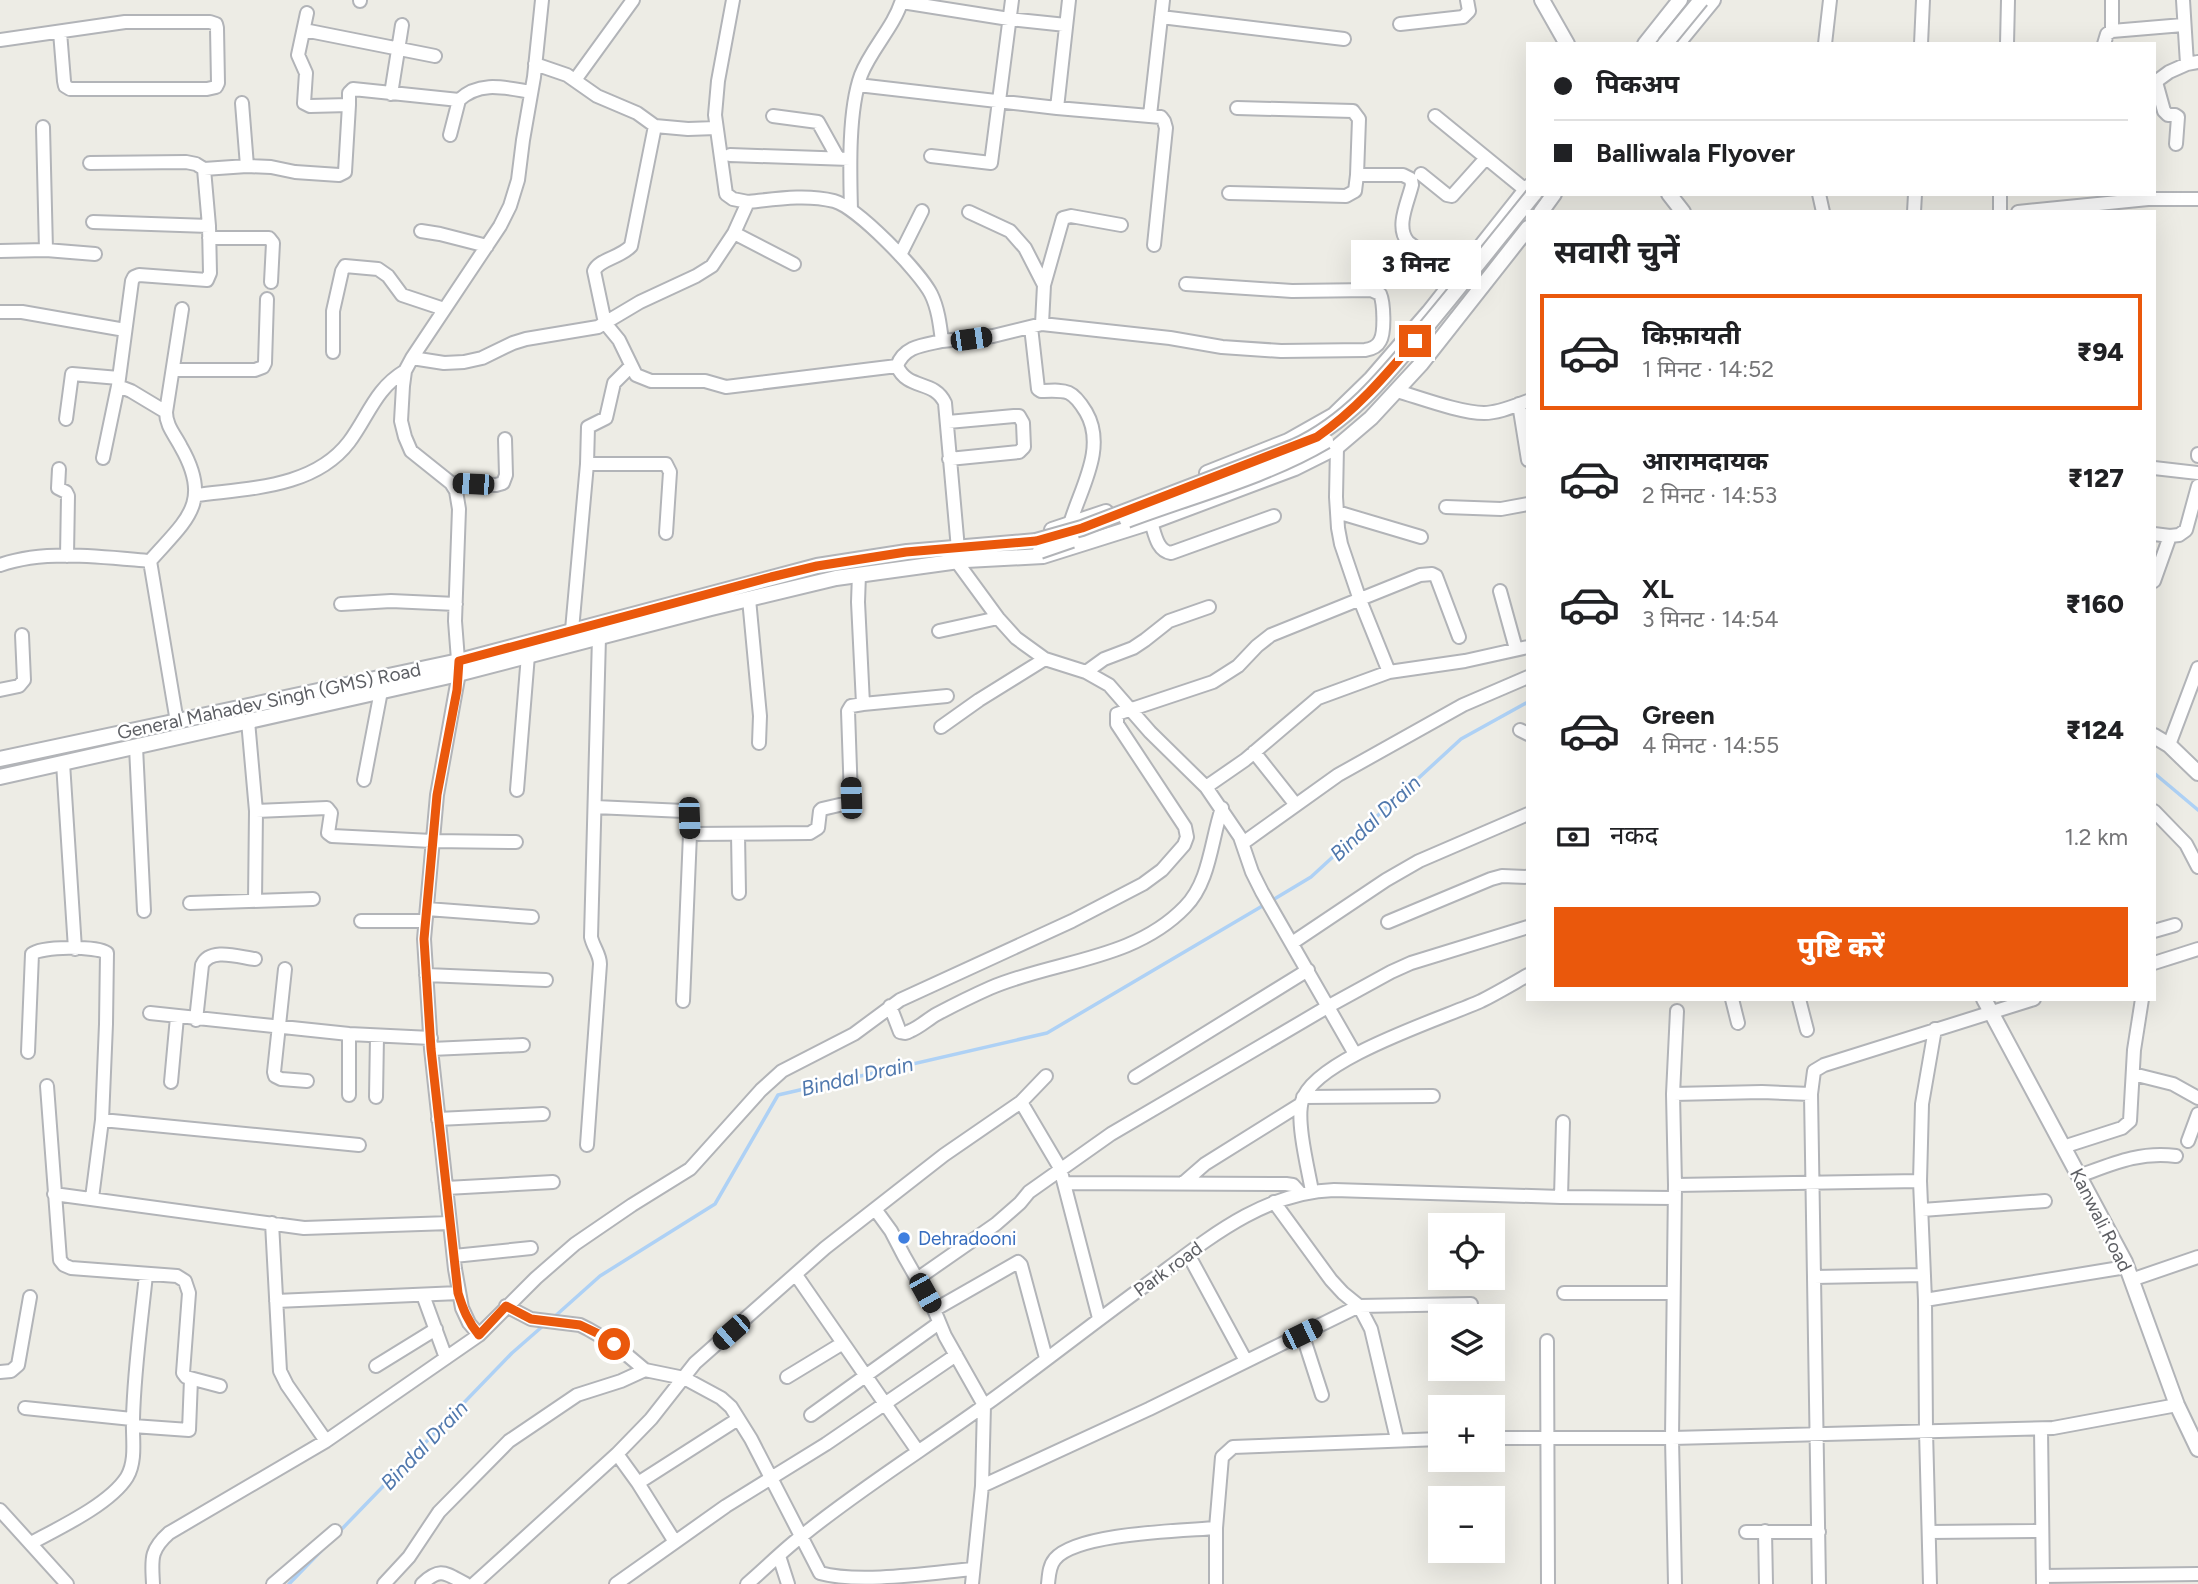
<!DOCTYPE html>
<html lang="hi">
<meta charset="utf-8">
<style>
:root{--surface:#fff;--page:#f2f2f2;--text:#202124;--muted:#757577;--line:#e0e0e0;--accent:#ea580c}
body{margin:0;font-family:Figtree,"Noto Sans Devanagari",sans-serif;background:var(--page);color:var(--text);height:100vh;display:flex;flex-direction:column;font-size:26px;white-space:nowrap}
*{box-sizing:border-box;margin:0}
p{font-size:23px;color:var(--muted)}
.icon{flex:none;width:38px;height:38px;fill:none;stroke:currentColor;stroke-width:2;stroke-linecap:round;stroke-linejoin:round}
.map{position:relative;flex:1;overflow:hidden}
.details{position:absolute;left:1526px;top:210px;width:630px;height:791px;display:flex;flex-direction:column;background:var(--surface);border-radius:0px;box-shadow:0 7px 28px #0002}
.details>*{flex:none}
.hud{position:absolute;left:1526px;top:42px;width:630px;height:154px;border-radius:0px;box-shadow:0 7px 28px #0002;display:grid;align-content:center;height:154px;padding:0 28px;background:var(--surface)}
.fabs{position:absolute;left:1428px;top:1213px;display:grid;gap:14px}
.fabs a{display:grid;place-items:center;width:77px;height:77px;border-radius:0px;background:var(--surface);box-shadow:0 7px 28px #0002;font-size:35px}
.end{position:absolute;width:32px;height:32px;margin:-16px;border:9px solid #ea580c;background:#fff;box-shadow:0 0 0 4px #fff}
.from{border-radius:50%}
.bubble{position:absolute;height:49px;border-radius:0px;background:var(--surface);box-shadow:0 7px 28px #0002;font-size:23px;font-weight:800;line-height:49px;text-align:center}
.car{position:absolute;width:21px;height:42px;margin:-21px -10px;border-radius:9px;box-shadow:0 0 5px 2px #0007;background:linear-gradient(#222 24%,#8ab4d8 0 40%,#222 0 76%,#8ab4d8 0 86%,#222 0)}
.hud b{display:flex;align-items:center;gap:24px;height:66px;font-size:26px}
.hud b+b{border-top:2px solid var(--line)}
.hud i{width:18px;height:18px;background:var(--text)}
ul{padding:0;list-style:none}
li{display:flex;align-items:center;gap:21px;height:116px;margin:0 14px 10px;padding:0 14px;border:4px solid transparent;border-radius:0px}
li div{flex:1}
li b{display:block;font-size:26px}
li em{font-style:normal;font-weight:800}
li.selected{border-color:var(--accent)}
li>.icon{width:63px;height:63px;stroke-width:1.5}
h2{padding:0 28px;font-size:32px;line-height:84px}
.pay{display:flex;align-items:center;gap:18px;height:77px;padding:0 28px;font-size:26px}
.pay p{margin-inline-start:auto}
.button{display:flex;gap:14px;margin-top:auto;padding:14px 28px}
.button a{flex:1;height:80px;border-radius:0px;background:var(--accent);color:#fff;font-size:28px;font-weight:800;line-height:80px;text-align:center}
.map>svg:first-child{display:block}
</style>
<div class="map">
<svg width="2198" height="1584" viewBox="0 0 2198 1584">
<rect width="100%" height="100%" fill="#edece5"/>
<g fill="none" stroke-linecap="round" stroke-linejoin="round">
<!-- stream -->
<path stroke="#aed1f5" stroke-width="3.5" d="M 2154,773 L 2198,810
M 1271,901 L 1311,877 L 1461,739 L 1528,702
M 553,1318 L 600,1276 L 715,1204 L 778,1095 L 1047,1033 L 1264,905
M 338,1533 L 512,1353 L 544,1325
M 289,1584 L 323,1549"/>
<defs>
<path id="minor" d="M 733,0 L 718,81 L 715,115 L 726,194 L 733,199 L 748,202
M 2112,0 L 2112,31
M 2183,0 L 2187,64 L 2198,62
M 360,1 L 360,0
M 902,2 L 1009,19 L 1066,25
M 1161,17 L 1344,39
M 1400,24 L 1463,17 L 1469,11 L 1467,0
M 304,30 L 435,56
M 0,40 L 125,22 L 210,22 L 216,24 L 217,28 L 218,83 L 216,87 L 207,89 L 70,89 L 65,86 L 64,81 L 60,32
M 1825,44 L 1830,0
M 1921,44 L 1923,0
M 2007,44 L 2008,0
M 2104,44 L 2107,34 L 2112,31 L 2183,25
M 535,64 L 567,75 L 597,96 L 637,113 L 655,126 L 688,129 L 716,128
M 575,80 L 633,0
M 2156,82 L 2164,111 L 2168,115 L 2175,115 L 2178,117 L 2176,144
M 2154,83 L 2169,72 L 2187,64
M 858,85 L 1057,108 L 1161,117 L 1164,121 L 1166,128 L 1154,245
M 391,94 L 402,25
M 242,103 L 247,166
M 349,105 L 349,93 L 353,89 L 459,100 C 480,80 506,88 531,92
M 1057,108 L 1069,0
M 1237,108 L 1353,111 L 1359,119 L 1357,175 L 1403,175 L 1411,179 L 1412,185 C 1408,202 1395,227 1408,242 L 1455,277
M 1150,115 L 1163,0
M 773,116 L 818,122 L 838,158
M 1435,116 L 1528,192
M 655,126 L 631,246 C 620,258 599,259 594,271 L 605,323 L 619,340 L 636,375 L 651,381 L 705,381 L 726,387 L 897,366
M 450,135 L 459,100
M 730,155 L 850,159
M 931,156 L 991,163 L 1012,0
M 90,163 L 186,162 L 196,164 L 204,169 L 209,226 L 210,273 L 207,280 L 139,275 L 134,277 L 132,281 L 118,386 L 103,458
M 204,169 L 247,166 L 271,167 L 295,172 L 339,175 L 345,172 L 349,105 L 310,106 L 304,103 L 306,73 L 298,55 L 307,13
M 1421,174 L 1447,195 L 1452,196 L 1486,158
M 1229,193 L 1346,196 L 1355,191 L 1357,175
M 1819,194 L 1823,212
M 851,210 C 850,172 848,111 861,75 C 871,49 894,27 902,0
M 969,212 L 1010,231 L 1025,248 L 1044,285 L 1042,324
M 1914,212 L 1915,194
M 2000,212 L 2000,194
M 2018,212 L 2148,199 L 2198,199
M 93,222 L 209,226
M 421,231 L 440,234 L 487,246
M 734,233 L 794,264
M 209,238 L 269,238 L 273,243 L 271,282
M 46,250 L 95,254
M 0,251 L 46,250 L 43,127
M 900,255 L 922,211
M 1044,285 L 1063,218 L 1071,216 L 1121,225
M 0,312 L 22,312 L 125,330
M 1031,327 L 1038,389 L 1041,391 C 1067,390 1072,389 1086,412 C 1107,448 1080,489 1070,524
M 942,341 C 924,345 904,346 897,366 C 908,391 934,379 945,403 L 958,549
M 333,352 L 333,311 L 342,271 L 345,266 L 378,269 L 388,276 L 402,295 L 444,309
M 412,358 L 444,363 L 464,362 L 482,358 L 513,343 L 526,339 L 598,327 L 640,302 L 696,276 L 712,266 L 734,233 L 748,202 C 776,199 806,194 834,201 C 857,207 920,272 931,294 C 938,308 940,325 942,341 L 993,336 L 1042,324 L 1170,338 L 1222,347 L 1281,351 L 1365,350 C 1372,349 1377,347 1380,341 C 1385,333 1384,303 1380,294 L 1371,290 L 1292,291 L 1186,284
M 173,370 L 255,370 L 263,367 L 265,363 L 267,299
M 118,386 L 131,391 L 166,412 C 166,426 175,435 181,447 C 213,503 186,520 150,561 L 177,722
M 1397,391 C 1421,398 1461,413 1484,413 C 1499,413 1514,406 1528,401
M 1519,404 L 1528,460
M 166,412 L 182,309
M 66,419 L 72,374 L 119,378
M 948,422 L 1014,416 L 1019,416 L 1023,423 L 1024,447 L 1019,452 L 949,459
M 1337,447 L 1336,497 L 1338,528 L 1341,544 L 1360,600 L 1389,672
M 2198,456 L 2198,454
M 587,464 L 588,427 L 606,418 L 614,383 L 631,366
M 2154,468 L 2198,473
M 59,469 L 58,488 L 66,492 L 68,496 L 67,556
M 451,483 L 496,485 L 503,483 L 506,475 L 505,439
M 197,495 C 249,488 314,488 349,442 C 369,415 375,389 405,371
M 1446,507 L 1501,509 L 1528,504
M 1337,512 L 1421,537
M 1151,522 C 1155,534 1157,551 1171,553 L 1274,516
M 2154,534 L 2170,536
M 957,562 L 998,618 L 1016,638 L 1045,659 L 1086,672 L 1109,685 L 1150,732 L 1206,787 L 1240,837 L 1252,872 L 1262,892 L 1355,1054
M 0,565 C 44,549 104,557 150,561
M 2154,581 L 2170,536 L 2179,535 L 2186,530 L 2198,486
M 1500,591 L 1516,649
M 749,599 L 760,716 L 759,743
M 341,604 L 391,601 L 456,604
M 572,630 L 587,464 L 666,464 L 670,472 L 666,533
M 939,631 L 998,618
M 1086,672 L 1104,659 L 1133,648 L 1145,640 L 1169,621 L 1209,607
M 0,690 L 19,686 L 24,680 L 22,635
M 863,704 L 947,696
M 248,721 L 256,811 L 255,901
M 941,727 L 979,700 L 1045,659
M 1520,730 L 1528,734
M 2169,745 L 2198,668
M 136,747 L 144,911
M 1254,752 L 1296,805
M 63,763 L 75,949
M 364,780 L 381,691
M 1206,787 L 1245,760 L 1318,698 L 1389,672 L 1465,661 L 1528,647
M 517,790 L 528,655
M 595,807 L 684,811 L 689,818 L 690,834 L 810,833 L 818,828 L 820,811 L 822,809 L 848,803 L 851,798 L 848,711 L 851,706 L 863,704 L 858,602 L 859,574
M 256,811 L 327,808 L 331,813 L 328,833 L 332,836 L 432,841 L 516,842
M 2154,811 L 2186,844 L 2198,867
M 738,834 L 739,893
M 1243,843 L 1338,775 L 1463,705 L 1528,677
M 190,903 L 313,899
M 427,909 L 532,917
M 361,921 L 425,921
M 1388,922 L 1491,879 L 1502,876 L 1528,877
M 2154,931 L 2175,925
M 1292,943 L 1386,880 L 1419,861 L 1528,814
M 2154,963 L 2198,949
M 285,969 L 274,1072 L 275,1076 L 281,1079 L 307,1081
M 426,975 L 546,980
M 1732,999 L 1738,1023
M 1799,999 L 1807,1030
M 683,1001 L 690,834
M 890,1006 L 900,1032 C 905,1033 905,1034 910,1031 C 920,1027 928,1019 937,1014 C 954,1005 972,996 990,988 C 1055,960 1133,961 1185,907 C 1210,882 1211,840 1222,808
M 150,1013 L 349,1034 L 431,1038
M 196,1020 L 202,965 C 210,947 239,957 255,959
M 349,1034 L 349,1095
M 431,1049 L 523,1045
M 28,1052 L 32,954 C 41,946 96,946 107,953 L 106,1024 L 102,1120 L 92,1198
M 2133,1074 L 2173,1084 L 2198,1098
M 1135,1077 L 1308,970
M 171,1082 L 177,1017
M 47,1086 L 60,1260 L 64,1265 L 71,1268 L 177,1276 L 185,1281 L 189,1293 L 183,1373 L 186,1377 L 220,1386
M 1673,1094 L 1762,1092 L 1811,1094
M 376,1097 L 377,1036
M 1303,1097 L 1433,1096
M 1021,1102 L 1060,1168 L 1099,1318
M 438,1119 L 543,1114
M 102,1120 L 359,1145
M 2188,1141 L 2198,1114
M 587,1145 L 600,964 C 600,954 593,947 591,937 L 599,637
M 2063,1147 L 2122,1128 L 2130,1121 L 2134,1050 L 2142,999
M 2079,1176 C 2112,1164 2140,1151 2176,1156
M 1065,1183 L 1286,1184 L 1293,1185 L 1301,1194
M 1182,1184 L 1205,1164 L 1301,1104
M 1675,1185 L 1920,1181
M 446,1188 L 553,1182
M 1312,1191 C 1308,1169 1296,1121 1302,1101 C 1314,1059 1441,1019 1481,1001 C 1497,993 1512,984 1528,975
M 54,1194 L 304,1228 L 450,1223
M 1561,1197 L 1563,1122
M 1274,1202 L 1331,1280 L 1343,1293 L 1359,1306 L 1371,1329 L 1397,1439
M 875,1209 L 891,1231 L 904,1256 L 933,1307 L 945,1336 L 984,1405 L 982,1486 L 972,1584
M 1922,1210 L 2045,1201
M 272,1223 L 280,1371 L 287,1385 L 326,1441
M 1188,1254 L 1246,1361
M 454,1256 L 531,1248
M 796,1275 L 917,1450
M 1814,1277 L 1924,1275
M 917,1279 L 996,1224 L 1020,1203 L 1029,1192 L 1111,1134 L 1329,1006 L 1391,972 L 1411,963 L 1528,927
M 2131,1280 L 2198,1257
M 1564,1293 L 1673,1293
M 423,1295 L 446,1358
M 1925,1300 L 2126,1267
M 276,1301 L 459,1293
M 506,1306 L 531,1319 L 580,1325 L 588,1329 L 614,1344 L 645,1370 L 684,1378 L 721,1398 L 731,1407 L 751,1439 L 820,1573 C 859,1584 930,1573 972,1569
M 934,1310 L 1018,1262 L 1021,1265 L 1046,1358
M 1302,1333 L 1322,1395
M 479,1335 L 469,1323 L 462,1308 L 455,1269 L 431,1049 L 424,939 L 437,795 L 459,673 L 455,621 L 459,509 L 456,491 L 451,483 L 411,451 L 405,437 L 401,421 L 403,386 L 405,371 L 412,358 L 500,226 L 510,206 L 518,180 L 523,140 L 534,77 L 542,0
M 1547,1341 L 1548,1584
M 376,1366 L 436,1329
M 0,1372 L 11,1371 L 18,1365 L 30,1297
M 787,1377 L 843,1343
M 25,1408 L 132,1419
M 811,1415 L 939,1323
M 133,1426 L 189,1430 L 191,1379
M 2041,1429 L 2043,1584
M 1493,1438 L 1672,1438 L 2053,1428 L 2177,1405
M 617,1454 L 638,1483 L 738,1419
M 638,1483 L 675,1542
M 982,1486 L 1149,1409 L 1359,1306 L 1471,1304
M 0,1510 L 67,1584
M 1765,1531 L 1766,1584
M 1746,1532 L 1819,1532
M 1929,1532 L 2042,1531
M 31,1543 C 59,1528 110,1504 127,1477 C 137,1460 132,1437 133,1419 C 134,1371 141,1323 146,1275
M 779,1556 L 788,1584
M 2043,1576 L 2198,1574
M 153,1584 C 152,1560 149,1551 169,1533 L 326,1441 L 479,1335 L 536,1278 L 575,1244 L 632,1205 L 690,1169 L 761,1090 L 782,1071 L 854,1034 L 900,1000 L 1072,921 L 1143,884 L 1162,870 L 1184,845 L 1187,837 L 1185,827 L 1117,724 L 1117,714 L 1213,682 L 1238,666 L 1257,646 L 1271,635 L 1420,575 L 1432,574 L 1436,576 L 1459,637
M 273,1584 L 335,1531
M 384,1584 L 409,1557 L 439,1512 L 509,1441 L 577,1395 L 621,1381 L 645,1370
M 422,1584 C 441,1566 446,1574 466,1584
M 474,1584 L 617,1454 L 651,1419 L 695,1363 L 825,1248 L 944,1155 L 1021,1102 L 1046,1076
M 616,1584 L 726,1506 L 826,1444 L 956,1355
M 747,1584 C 766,1568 783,1550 803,1535 C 861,1488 924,1449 985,1405 C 1039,1366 1092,1324 1147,1284 C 1203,1243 1261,1192 1334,1190 L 1561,1197 L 1674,1198
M 1048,1584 C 1049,1575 1049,1566 1055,1559 C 1077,1533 1180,1531 1216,1528
M 1216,1584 L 1216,1528 L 1222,1457 L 1233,1447 L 1440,1439
M 1675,1584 L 1672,1438 L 1675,1185 L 1673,1094 L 1677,1011
M 1819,1584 L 1811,1094 L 1814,1071 L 1824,1065 L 2034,999
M 1930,1584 L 1926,1431 L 1925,1300 L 1920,1181 L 1922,1104 L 1935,1029"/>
<path id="tertiary" d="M 1542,0 L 1567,44
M 1645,44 L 1680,0
M 1677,44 L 1713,0
M 1669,194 L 1683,212
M 1541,212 L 1554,194
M 1207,473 L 1288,441 L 1334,415 L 1371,379 L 1429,312 L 1528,187
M 1052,530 L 1106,512
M 2154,736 L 2169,745 L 2198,773
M 0,759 L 459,661 L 817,566 L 907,552 L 1036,541
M 0,777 L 454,675 L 711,608 L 836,578 L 966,560 L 1043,556 L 1151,522 L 1295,468 L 1337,447 L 1371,418 L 1421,364 L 1528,228
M 1984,999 L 2125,1262 L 2177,1405 L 2198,1449"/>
</defs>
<!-- minor casing -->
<use href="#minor" stroke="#b2b4b8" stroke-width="16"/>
<!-- tertiary casing -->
<use href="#tertiary" stroke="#b2b4b8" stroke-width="18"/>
<!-- minor -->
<use href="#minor" stroke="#fff" stroke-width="12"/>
<!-- tertiary -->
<use href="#tertiary" stroke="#fff" stroke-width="14"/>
<defs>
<path id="tertiary-bridge" d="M 1665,44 L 1701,0
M 1127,520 C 1193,495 1265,477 1326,441
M 1036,541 L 1082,528 L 1294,447 C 1352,421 1392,368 1432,320 C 1466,279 1500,236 1534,194
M 1040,551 L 1072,540"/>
</defs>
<!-- tertiary-bridge casing -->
<use href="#tertiary-bridge" stroke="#b2b4b8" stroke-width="18" stroke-linecap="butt"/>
<!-- tertiary-bridge -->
<use href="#tertiary-bridge" stroke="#fff" stroke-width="14"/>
</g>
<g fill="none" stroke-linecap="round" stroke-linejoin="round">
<!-- route -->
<path stroke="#ea580c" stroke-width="9" d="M 614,1344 L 601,1335 L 580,1325 L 531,1319 L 506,1306 L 479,1335 C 468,1322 463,1309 458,1293 L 431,1049 L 424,939 L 437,795 L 457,690 L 459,661 L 771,577 L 817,566 L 906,552 L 1036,541 L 1082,528 L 1317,437 C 1355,411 1385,376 1415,341"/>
</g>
<!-- markers -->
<circle fill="#3f7fe0" stroke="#fff" stroke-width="2.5" cx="904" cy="1238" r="7"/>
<g text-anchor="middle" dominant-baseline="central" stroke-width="5" stroke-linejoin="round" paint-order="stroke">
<!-- street labels -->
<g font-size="19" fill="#5d5f64" stroke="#fff">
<text transform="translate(269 701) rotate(-12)">General Mahadev Singh (GMS) Road</text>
<text transform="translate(2101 1220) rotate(63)">Kanwali Road</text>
<text transform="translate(1168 1269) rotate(-36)">Park road</text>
</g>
<!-- shop labels -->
<g font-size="19" fill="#366cbe" stroke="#fff" text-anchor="start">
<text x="918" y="1238">Dehradooni</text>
</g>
<!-- water labels -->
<g font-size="21" font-style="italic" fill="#5078ad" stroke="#fff">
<text transform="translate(1375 818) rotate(-43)">Bindal Drain</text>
<text transform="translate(857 1076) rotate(-13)">Bindal Drain</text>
<text transform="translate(424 1445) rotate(-46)">Bindal Drain</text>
</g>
</g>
</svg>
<div class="fabs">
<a><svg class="icon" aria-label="locate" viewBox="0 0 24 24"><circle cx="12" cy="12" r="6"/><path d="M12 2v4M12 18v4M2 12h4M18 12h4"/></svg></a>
<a><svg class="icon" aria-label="layers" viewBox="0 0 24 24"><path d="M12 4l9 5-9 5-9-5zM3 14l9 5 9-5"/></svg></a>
<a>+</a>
<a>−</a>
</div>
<i class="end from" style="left:614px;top:1344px"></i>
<i class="end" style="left:1415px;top:341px"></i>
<div class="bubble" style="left:1351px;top:240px;width:130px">3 मिनट</div>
<i class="car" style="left:971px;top:339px;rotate:82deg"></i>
<i class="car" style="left:473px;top:484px;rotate:273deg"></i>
<i class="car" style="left:851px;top:798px;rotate:358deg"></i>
<i class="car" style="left:689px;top:818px;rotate:178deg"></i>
<i class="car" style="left:925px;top:1293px;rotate:151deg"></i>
<i class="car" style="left:731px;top:1332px;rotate:229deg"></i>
<i class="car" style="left:1302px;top:1334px;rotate:64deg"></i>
<div class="hud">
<b><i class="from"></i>पिकअप</b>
<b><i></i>Balliwala Flyover</b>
</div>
<section class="details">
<h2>सवारी चुनें</h2>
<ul>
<li class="selected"><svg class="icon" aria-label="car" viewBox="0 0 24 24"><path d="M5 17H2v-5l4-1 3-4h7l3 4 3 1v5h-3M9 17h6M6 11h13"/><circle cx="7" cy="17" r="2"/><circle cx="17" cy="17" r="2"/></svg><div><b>किफ़ायती</b><p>1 मिनट · 14:52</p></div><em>₹94</em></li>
<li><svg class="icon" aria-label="car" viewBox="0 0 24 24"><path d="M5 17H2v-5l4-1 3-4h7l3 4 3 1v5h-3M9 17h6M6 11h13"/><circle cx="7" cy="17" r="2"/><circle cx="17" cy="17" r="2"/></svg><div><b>आरामदायक</b><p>2 मिनट · 14:53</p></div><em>₹127</em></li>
<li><svg class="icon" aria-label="car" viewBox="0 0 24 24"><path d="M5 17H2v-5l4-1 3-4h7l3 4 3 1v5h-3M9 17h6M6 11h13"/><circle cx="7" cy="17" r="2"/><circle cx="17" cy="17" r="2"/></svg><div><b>XL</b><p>3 मिनट · 14:54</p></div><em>₹160</em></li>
<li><svg class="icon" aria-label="car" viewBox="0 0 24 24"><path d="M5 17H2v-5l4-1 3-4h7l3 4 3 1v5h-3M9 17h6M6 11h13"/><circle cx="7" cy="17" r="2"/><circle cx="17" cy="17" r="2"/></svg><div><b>Green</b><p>4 मिनट · 14:55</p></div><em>₹124</em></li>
</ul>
<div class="pay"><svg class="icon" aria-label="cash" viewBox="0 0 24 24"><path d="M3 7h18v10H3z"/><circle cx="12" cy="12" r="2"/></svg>नकद<p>1.2 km</p></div>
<div class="button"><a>पुष्टि करें</a></div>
</section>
</div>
